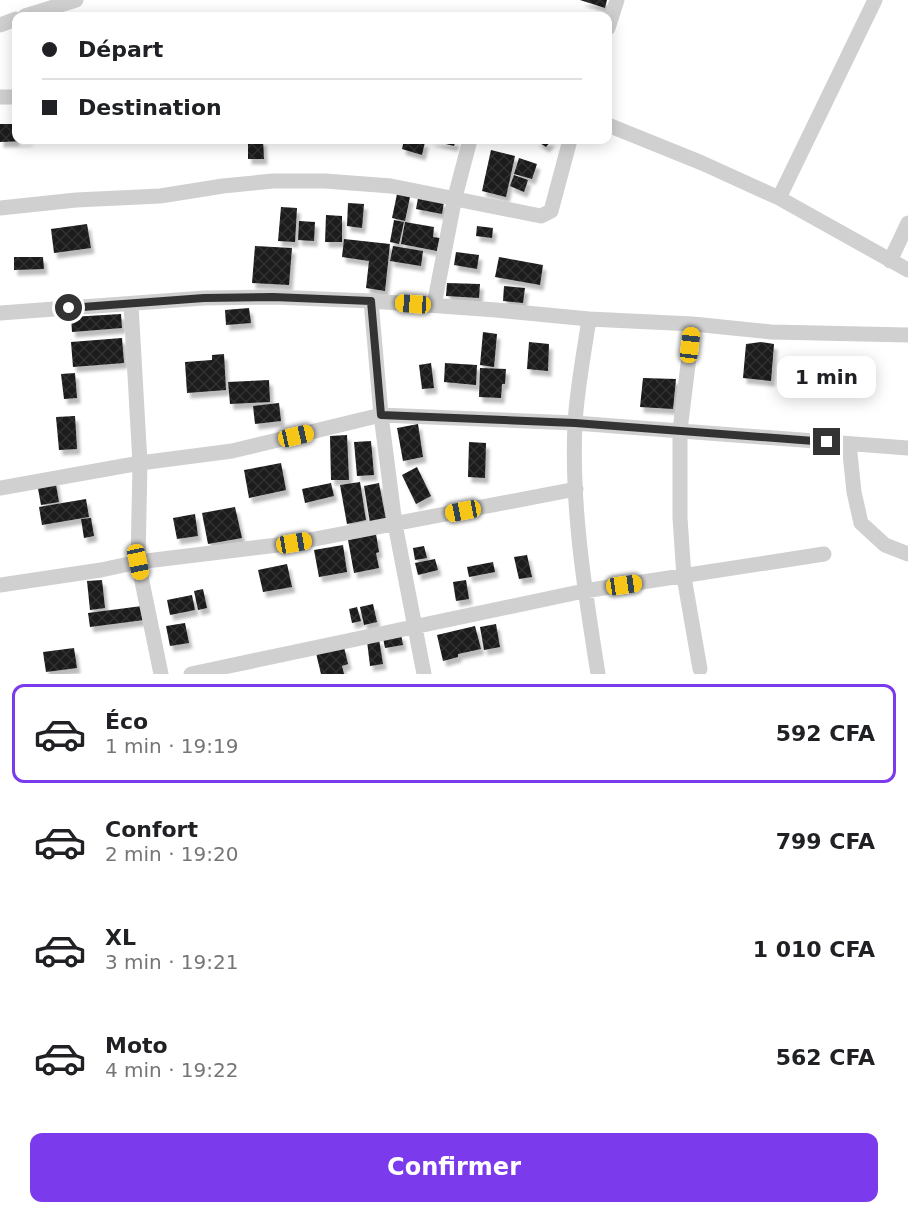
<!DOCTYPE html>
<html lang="fr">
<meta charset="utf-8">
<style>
:root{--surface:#fff;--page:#f2f2f2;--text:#202124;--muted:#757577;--line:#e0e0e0;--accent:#7c3aed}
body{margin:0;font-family:"DejaVu Sans",sans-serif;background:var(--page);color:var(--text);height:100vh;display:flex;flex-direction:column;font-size:22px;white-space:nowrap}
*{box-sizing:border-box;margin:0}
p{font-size:20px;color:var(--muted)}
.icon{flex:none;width:33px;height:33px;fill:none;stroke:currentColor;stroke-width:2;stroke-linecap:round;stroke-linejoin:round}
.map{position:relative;height:674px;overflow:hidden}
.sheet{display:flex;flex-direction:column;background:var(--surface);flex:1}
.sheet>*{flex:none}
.hud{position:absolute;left:12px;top:12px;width:600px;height:132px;border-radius:12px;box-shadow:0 3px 15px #0003;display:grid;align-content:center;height:132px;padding:0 30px;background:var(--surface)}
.end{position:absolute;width:27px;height:27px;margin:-14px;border:8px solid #333;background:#fff;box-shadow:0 0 0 3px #fff}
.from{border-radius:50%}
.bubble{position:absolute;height:42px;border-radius:12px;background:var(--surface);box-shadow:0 3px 15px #0003;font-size:20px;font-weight:600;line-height:42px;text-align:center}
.car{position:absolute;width:18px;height:36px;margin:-18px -9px;border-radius:8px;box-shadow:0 0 4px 2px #0007;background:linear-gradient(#f5c518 24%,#345 0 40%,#f5c518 0 76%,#345 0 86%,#f5c518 0)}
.hud b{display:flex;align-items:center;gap:21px;height:57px;font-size:22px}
.hud b+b{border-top:2px solid var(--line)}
.hud i{width:15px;height:15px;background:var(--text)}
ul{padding:10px 0 0;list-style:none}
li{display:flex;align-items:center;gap:18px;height:99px;margin:0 12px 9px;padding:0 18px;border:3px solid transparent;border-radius:12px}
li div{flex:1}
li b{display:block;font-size:22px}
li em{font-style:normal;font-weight:600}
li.current{border-color:var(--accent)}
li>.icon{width:54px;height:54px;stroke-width:1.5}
.button{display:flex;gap:12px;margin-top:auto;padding:12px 30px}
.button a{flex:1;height:69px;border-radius:12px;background:var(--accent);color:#fff;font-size:24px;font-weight:600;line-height:69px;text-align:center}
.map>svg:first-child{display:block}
</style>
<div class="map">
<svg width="908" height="674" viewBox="0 0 908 674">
<defs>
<pattern id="building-cross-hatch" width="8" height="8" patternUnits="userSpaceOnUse" patternTransform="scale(1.5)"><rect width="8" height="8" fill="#1a1a1a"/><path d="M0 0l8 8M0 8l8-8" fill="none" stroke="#333"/></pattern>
<filter id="shadow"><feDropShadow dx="3.5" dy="5.5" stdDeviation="1.5" flood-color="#0004"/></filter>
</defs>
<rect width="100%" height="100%" fill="#fff"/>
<!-- building -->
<path fill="url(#building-cross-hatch)" filter="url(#shadow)" d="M 580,0 L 607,0 L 605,8 Z
M 0,124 L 16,124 L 16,140 L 29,140 L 29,141 L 0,142 Z
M 248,140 L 263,140 L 264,159 L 248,159 Z
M 404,140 L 425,142 L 422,155 L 402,149 Z
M 429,140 L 456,140 L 454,146 Z
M 535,140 L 552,140 L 546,147 Z
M 491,150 L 515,156 L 506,197 L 482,191 Z
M 519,158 L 537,164 L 532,179 L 514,174 Z
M 514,175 L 528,180 L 524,192 L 510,186 Z
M 397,194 L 410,197 L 405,221 L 392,218 Z
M 418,198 L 444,202 L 442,214 L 416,209 Z
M 348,203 L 364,204 L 362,228 L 347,226 Z
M 281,207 L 297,208 L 295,242 L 278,241 Z
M 326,215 L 342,216 L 342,242 L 325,242 Z
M 394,220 L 404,222 L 399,244 L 390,242 Z
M 299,221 L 315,222 L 314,241 L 298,240 Z
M 405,222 L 434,227 L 433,237 L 440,238 L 437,251 L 401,244 Z
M 87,224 L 91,248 L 54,253 L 51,229 Z
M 477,226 L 493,228 L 492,238 L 476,236 Z
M 344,239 L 390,244 L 385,291 L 366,288 L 369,261 L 342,257 Z
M 255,246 L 292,248 L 289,285 L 252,283 Z
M 393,246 L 423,251 L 421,266 L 390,261 Z
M 456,252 L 479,255 L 477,269 L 454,265 Z
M 14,257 L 43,257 L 44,269 L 14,270 Z
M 499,257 L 543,265 L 540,285 L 495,277 Z
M 447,283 L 480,284 L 479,298 L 446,296 Z
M 504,286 L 525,288 L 523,303 L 503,301 Z
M 249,308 L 251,323 L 226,325 L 225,310 Z
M 121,314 L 122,328 L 72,332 L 71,317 Z
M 483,332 L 497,334 L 494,367 L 480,365 Z
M 122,338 L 124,363 L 73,367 L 71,342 Z
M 529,342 L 549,344 L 548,371 L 527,369 Z
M 761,342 L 774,344 L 771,381 L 743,378 L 746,344 Z
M 224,354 L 226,390 L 187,393 L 185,362 L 212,360 L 212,355 Z
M 431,363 L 434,388 L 422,389 L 419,365 Z
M 445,363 L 477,365 L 476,385 L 444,382 Z
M 480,368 L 506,369 L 505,384 L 502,384 L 501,398 L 479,397 Z
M 75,373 L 77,398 L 64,399 L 61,374 Z
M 643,378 L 676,379 L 673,409 L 640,407 Z
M 269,380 L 270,402 L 230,404 L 228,382 Z
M 279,403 L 281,421 L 255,424 L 253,406 Z
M 75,416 L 77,449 L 59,450 L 56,417 Z
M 418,424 L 423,457 L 403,461 L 397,428 Z
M 347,435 L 349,480 L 331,480 L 330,436 Z
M 371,441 L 374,475 L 357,476 L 354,442 Z
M 469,442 L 486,443 L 485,478 L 468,477 Z
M 281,463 L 286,490 L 249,498 L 244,470 Z
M 417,467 L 431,496 L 416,504 L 402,475 Z
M 55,479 L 59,502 L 41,505 L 37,483 Z
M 360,482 L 366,520 L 347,524 L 340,485 Z
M 331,483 L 334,496 L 305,503 L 302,489 Z
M 379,483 L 386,520 L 370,523 L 364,486 Z
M 86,499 L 89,517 L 42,525 L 39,507 Z
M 235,507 L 242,538 L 208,544 L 202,513 Z
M 195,514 L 198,536 L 177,539 L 173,518 Z
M 91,518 L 94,536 L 84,538 L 81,519 Z
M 376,534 L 379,552 L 376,553 L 379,568 L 354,573 L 348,540 Z
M 343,545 L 347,572 L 319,577 L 314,550 Z
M 424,546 L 427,558 L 415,560 L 413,548 Z
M 527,555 L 532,577 L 519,579 L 514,557 Z
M 435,559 L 438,570 L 418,575 L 415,563 Z
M 493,562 L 495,572 L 469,577 L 467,567 Z
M 287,564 L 292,587 L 263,592 L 258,570 Z
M 102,580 L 105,608 L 90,610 L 87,581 Z
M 466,580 L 469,599 L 456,601 L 453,582 Z
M 203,589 L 207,608 L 198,610 L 194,591 Z
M 192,595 L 195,610 L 170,615 L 167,600 Z
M 373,604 L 377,622 L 364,625 L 360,607 Z
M 142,606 L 144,620 L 90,627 L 88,613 Z
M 357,607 L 361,621 L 352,623 L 349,609 Z
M 185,623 L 189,643 L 170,646 L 166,626 Z
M 496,624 L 500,647 L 484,650 L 480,627 Z
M 475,626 L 481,649 L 458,654 L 458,657 L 443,661 L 437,635 Z
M 401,634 L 403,645 L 385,648 L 383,638 Z
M 379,639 L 383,664 L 370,666 L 367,641 Z
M 344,647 L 348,664 L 342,666 L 344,674 L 321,674 L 316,653 Z
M 74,648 L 77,668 L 46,672 L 43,652 Z"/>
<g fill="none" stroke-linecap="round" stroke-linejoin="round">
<!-- minor -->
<path stroke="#d0d0d0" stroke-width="15" d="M 25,16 L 76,0
M 0,25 L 16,19
M 608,28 L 617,0
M 0,97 L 16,97
M 608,125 L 702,163 L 779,198 L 908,270
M 779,198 L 875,0
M 0,208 L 76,200 L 160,196 L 223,186 L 273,181 L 325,181 L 391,186 L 541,216 L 551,211 L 570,140
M 890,261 L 908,223
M 371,301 L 381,415 L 395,524 L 424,674
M 131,305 L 140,463 L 138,562 L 161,674
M 434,305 L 455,197 L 470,140
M 0,313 L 204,298 L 273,297 L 371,301 L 496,310 L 589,319 L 693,324 L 771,332 L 908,335
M 589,319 C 584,353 577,389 575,423 C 571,507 585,592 598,674
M 693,324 L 680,430 L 680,518 L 684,577 L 700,669
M 849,444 L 854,492 L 861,523 L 885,545 L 908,554
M 0,488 L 140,463 L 232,451 L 381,415 L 575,423 L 908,448
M 0,585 L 101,570 L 138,562 L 294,543 L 576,489
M 191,674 L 584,591 L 824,554"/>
</g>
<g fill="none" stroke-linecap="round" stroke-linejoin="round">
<!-- route -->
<path stroke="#333" stroke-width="8" d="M 69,308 L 204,298 L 273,297 L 371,301 L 381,415 L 575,423 L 827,442"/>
</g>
</svg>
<i class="end from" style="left:69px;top:308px"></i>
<i class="end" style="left:827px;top:442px"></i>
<div class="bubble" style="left:777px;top:356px;width:99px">1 min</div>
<i class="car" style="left:413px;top:304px;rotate:274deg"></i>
<i class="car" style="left:690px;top:345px;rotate:7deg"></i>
<i class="car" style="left:296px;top:436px;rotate:77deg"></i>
<i class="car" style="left:463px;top:511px;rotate:259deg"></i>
<i class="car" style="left:294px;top:543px;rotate:80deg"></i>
<i class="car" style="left:138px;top:562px;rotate:168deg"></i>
<i class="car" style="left:624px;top:585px;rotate:82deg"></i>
<div class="hud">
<b><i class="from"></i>Départ</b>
<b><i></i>Destination</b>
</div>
</div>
<section class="sheet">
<ul>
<li class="current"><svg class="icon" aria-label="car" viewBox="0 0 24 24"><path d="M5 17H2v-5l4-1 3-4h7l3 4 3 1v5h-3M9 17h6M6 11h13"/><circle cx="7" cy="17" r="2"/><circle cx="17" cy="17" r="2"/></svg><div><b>Éco</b><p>1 min · 19:19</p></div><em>592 CFA</em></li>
<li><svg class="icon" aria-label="car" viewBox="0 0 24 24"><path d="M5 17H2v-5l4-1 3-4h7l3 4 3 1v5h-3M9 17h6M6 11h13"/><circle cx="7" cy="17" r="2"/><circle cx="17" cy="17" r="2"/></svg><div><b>Confort</b><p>2 min · 19:20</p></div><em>799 CFA</em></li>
<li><svg class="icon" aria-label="car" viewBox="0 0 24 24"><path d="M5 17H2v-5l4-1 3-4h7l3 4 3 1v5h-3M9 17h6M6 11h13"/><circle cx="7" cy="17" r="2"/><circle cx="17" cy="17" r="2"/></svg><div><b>XL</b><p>3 min · 19:21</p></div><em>1 010 CFA</em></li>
<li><svg class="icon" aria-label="car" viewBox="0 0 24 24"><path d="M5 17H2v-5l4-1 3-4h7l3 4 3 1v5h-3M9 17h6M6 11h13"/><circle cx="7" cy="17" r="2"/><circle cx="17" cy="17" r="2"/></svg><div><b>Moto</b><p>4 min · 19:22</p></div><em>562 CFA</em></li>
</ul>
<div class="button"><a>Confirmer</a></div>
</section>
